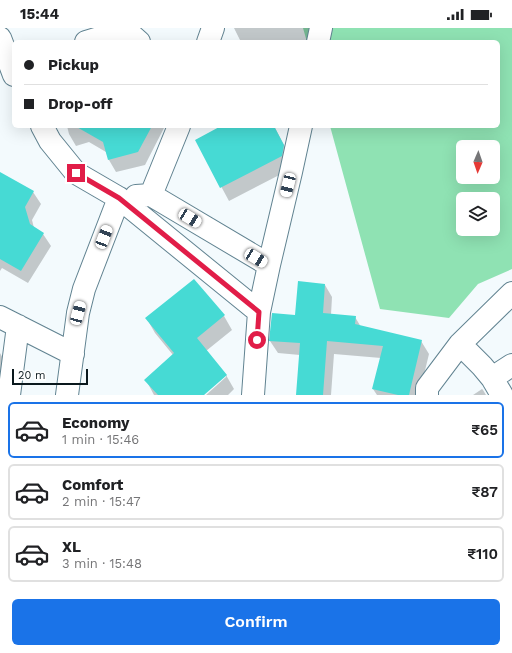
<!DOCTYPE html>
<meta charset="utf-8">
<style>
:root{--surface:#fff;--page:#f6f6f6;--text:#202124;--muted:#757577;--line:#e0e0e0;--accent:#1a73e8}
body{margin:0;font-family:"Work Sans",sans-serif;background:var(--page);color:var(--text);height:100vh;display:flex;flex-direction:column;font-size:15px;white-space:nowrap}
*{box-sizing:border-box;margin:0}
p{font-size:13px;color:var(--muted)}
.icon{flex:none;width:22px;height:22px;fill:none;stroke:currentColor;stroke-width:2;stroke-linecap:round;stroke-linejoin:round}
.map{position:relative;height:367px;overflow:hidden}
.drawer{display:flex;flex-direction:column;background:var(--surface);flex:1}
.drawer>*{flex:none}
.hud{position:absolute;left:12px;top:12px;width:488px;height:88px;border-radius:6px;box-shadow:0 4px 16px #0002;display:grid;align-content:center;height:88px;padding:0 12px;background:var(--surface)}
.needle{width:26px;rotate:182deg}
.controls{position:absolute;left:456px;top:112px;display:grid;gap:8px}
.controls a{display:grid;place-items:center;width:44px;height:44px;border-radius:6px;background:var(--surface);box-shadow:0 4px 16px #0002;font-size:20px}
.scale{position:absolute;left:12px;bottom:10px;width:76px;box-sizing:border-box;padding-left:4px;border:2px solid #0a181d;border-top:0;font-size:11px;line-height:14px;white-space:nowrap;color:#0a181d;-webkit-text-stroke:3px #fff;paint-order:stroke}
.end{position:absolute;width:18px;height:18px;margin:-9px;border:5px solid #e11d48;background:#fff;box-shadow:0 0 0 2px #fff}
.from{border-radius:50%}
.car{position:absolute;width:12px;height:24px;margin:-12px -6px;border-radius:5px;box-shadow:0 0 3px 1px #0007;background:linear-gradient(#fff 24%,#345 0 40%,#fff 0 76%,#345 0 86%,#fff 0)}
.hud b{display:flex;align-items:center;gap:14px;height:38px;font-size:15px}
.hud b+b{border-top:1px solid var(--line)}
.hud i{width:10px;height:10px;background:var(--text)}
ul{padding:7px 0 0;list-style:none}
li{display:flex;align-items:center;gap:12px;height:56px;margin:0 8px 6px;padding:0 4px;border:2px solid var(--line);border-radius:6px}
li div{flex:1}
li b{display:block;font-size:15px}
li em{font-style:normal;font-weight:600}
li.active{border-color:var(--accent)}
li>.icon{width:36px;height:36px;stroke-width:1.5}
.action{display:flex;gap:8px;margin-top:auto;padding:8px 12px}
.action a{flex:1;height:46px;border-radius:6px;background:var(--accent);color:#fff;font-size:16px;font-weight:600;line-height:46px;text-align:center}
.status{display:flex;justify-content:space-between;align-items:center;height:28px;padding:0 20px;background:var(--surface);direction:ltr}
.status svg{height:11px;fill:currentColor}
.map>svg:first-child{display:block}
</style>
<div class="status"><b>15:44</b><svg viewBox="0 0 49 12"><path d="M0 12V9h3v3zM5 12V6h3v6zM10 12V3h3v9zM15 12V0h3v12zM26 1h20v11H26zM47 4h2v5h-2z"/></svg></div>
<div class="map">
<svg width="512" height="367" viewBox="0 0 512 367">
<rect width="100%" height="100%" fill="#f3fafd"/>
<!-- green -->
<path fill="#8fe2b3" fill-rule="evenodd" d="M 303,0 L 512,0 L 512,241 L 478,256 L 449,290 L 380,281 L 330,98 L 498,98 L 498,14 L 307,14 ZM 463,119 L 493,119 L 493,149 L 463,149 ZM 463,171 L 493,171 L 493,201 L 463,201 Z"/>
<!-- shadow -->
<path fill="#0003" d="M 234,0 L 320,0 L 316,14 L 241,14 Z
M 67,98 L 165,98 L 145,137 L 116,144 L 109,132 L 106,124 L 89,114 L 76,118 L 69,106 Z
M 223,98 L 274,98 L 292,132 L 289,142 L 229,173 L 196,112 Z
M 0,145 L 33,164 L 41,176 L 32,192 L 34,200 L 43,206 L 51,218 L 28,255 L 2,240 L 0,243 Z
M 325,257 L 332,269 L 331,287 L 355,289 L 361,299 L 421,313 L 429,326 L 419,367 L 377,367 L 373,361 L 381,330 L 334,326 L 331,367 L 297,367 L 300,327 L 278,325 L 270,313 L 296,288 Z
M 224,288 L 232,302 L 206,323 L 203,367 L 154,367 L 146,352 L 173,327 L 155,305 L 147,291 Z
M 0,325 L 6,336 L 0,359 Z
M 226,347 L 234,361 L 228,367 L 206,367 L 226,349 Z
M 482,361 L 483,362 L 486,367 L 473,367 Z"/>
<!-- building -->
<path fill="#46dad4" d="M 75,98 L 152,98 L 138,124 L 108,132 L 103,114 Z
M 221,98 L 274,98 L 284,117 L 282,128 L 220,160 L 195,112 Z
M 0,144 L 34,163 L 25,179 L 30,196 L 44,205 L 21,243 L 0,231 Z
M 194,251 L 225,287 L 197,310 L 227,347 L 204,367 L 158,367 L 144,352 L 174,325 L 145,290 Z
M 298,253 L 325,256 L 323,285 L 356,288 L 355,296 L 422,312 L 409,367 L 398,367 L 372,361 L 383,318 L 327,313 L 323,367 L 296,367 L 300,315 L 269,313 L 272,285 L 295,287 Z"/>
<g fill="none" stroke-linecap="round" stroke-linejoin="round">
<defs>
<path id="street" d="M 0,10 L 14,47
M 86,14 L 122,3 L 128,4 L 139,14
M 208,14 L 213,0
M 318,14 L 321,0
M 42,98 L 50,113 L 76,145 L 119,170 L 259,284 L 253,367
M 151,167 L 269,237 L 259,284
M 136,168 L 151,167 L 179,98
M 269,237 L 291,144 L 301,98
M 0,289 L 73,326
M 460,316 L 482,338 L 492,350 L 502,367
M 492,350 L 512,337
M 9,367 L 18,298
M 67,367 L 78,285 L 84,261 L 119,170
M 427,367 L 427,360 L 460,316 L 512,265"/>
</defs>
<!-- street casing -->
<use href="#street" stroke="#618391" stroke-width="24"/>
<!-- street -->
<use href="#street" stroke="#fff" stroke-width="22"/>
</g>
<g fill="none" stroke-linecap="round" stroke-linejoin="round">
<!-- route -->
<path stroke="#e11d48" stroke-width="5" d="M 76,145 L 119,170 L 259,284 L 257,312"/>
</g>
</svg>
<div class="controls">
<a><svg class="needle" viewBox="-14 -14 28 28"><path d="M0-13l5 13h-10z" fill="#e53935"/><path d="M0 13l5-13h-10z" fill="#757577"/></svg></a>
<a><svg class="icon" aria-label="layers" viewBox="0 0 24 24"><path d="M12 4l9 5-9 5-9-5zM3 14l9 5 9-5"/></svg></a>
</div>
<div class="scale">20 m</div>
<i class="end from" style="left:257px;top:312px"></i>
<i class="end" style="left:76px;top:145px"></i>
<i class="car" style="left:288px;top:157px;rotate:194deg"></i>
<i class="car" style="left:190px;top:190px;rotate:121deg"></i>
<i class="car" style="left:104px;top:209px;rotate:21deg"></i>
<i class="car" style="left:256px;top:230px;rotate:121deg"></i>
<i class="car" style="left:78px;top:285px;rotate:15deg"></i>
<div class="hud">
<b><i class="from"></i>Pickup</b>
<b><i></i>Drop-off</b>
</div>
</div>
<section class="drawer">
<ul>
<li class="active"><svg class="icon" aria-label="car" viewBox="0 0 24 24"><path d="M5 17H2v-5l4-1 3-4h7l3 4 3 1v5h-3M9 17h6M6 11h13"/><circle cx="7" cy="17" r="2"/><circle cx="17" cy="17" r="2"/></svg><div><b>Economy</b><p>1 min · 15:46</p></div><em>₹65</em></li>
<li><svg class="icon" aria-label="car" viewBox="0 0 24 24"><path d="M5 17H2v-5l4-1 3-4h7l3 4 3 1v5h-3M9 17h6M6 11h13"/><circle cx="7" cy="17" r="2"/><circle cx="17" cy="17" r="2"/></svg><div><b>Comfort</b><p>2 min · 15:47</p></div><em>₹87</em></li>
<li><svg class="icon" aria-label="car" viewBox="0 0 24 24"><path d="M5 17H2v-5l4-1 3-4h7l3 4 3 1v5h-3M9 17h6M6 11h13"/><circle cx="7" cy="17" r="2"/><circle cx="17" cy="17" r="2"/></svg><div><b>XL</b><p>3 min · 15:48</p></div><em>₹110</em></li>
</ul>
<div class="action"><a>Confirm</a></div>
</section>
